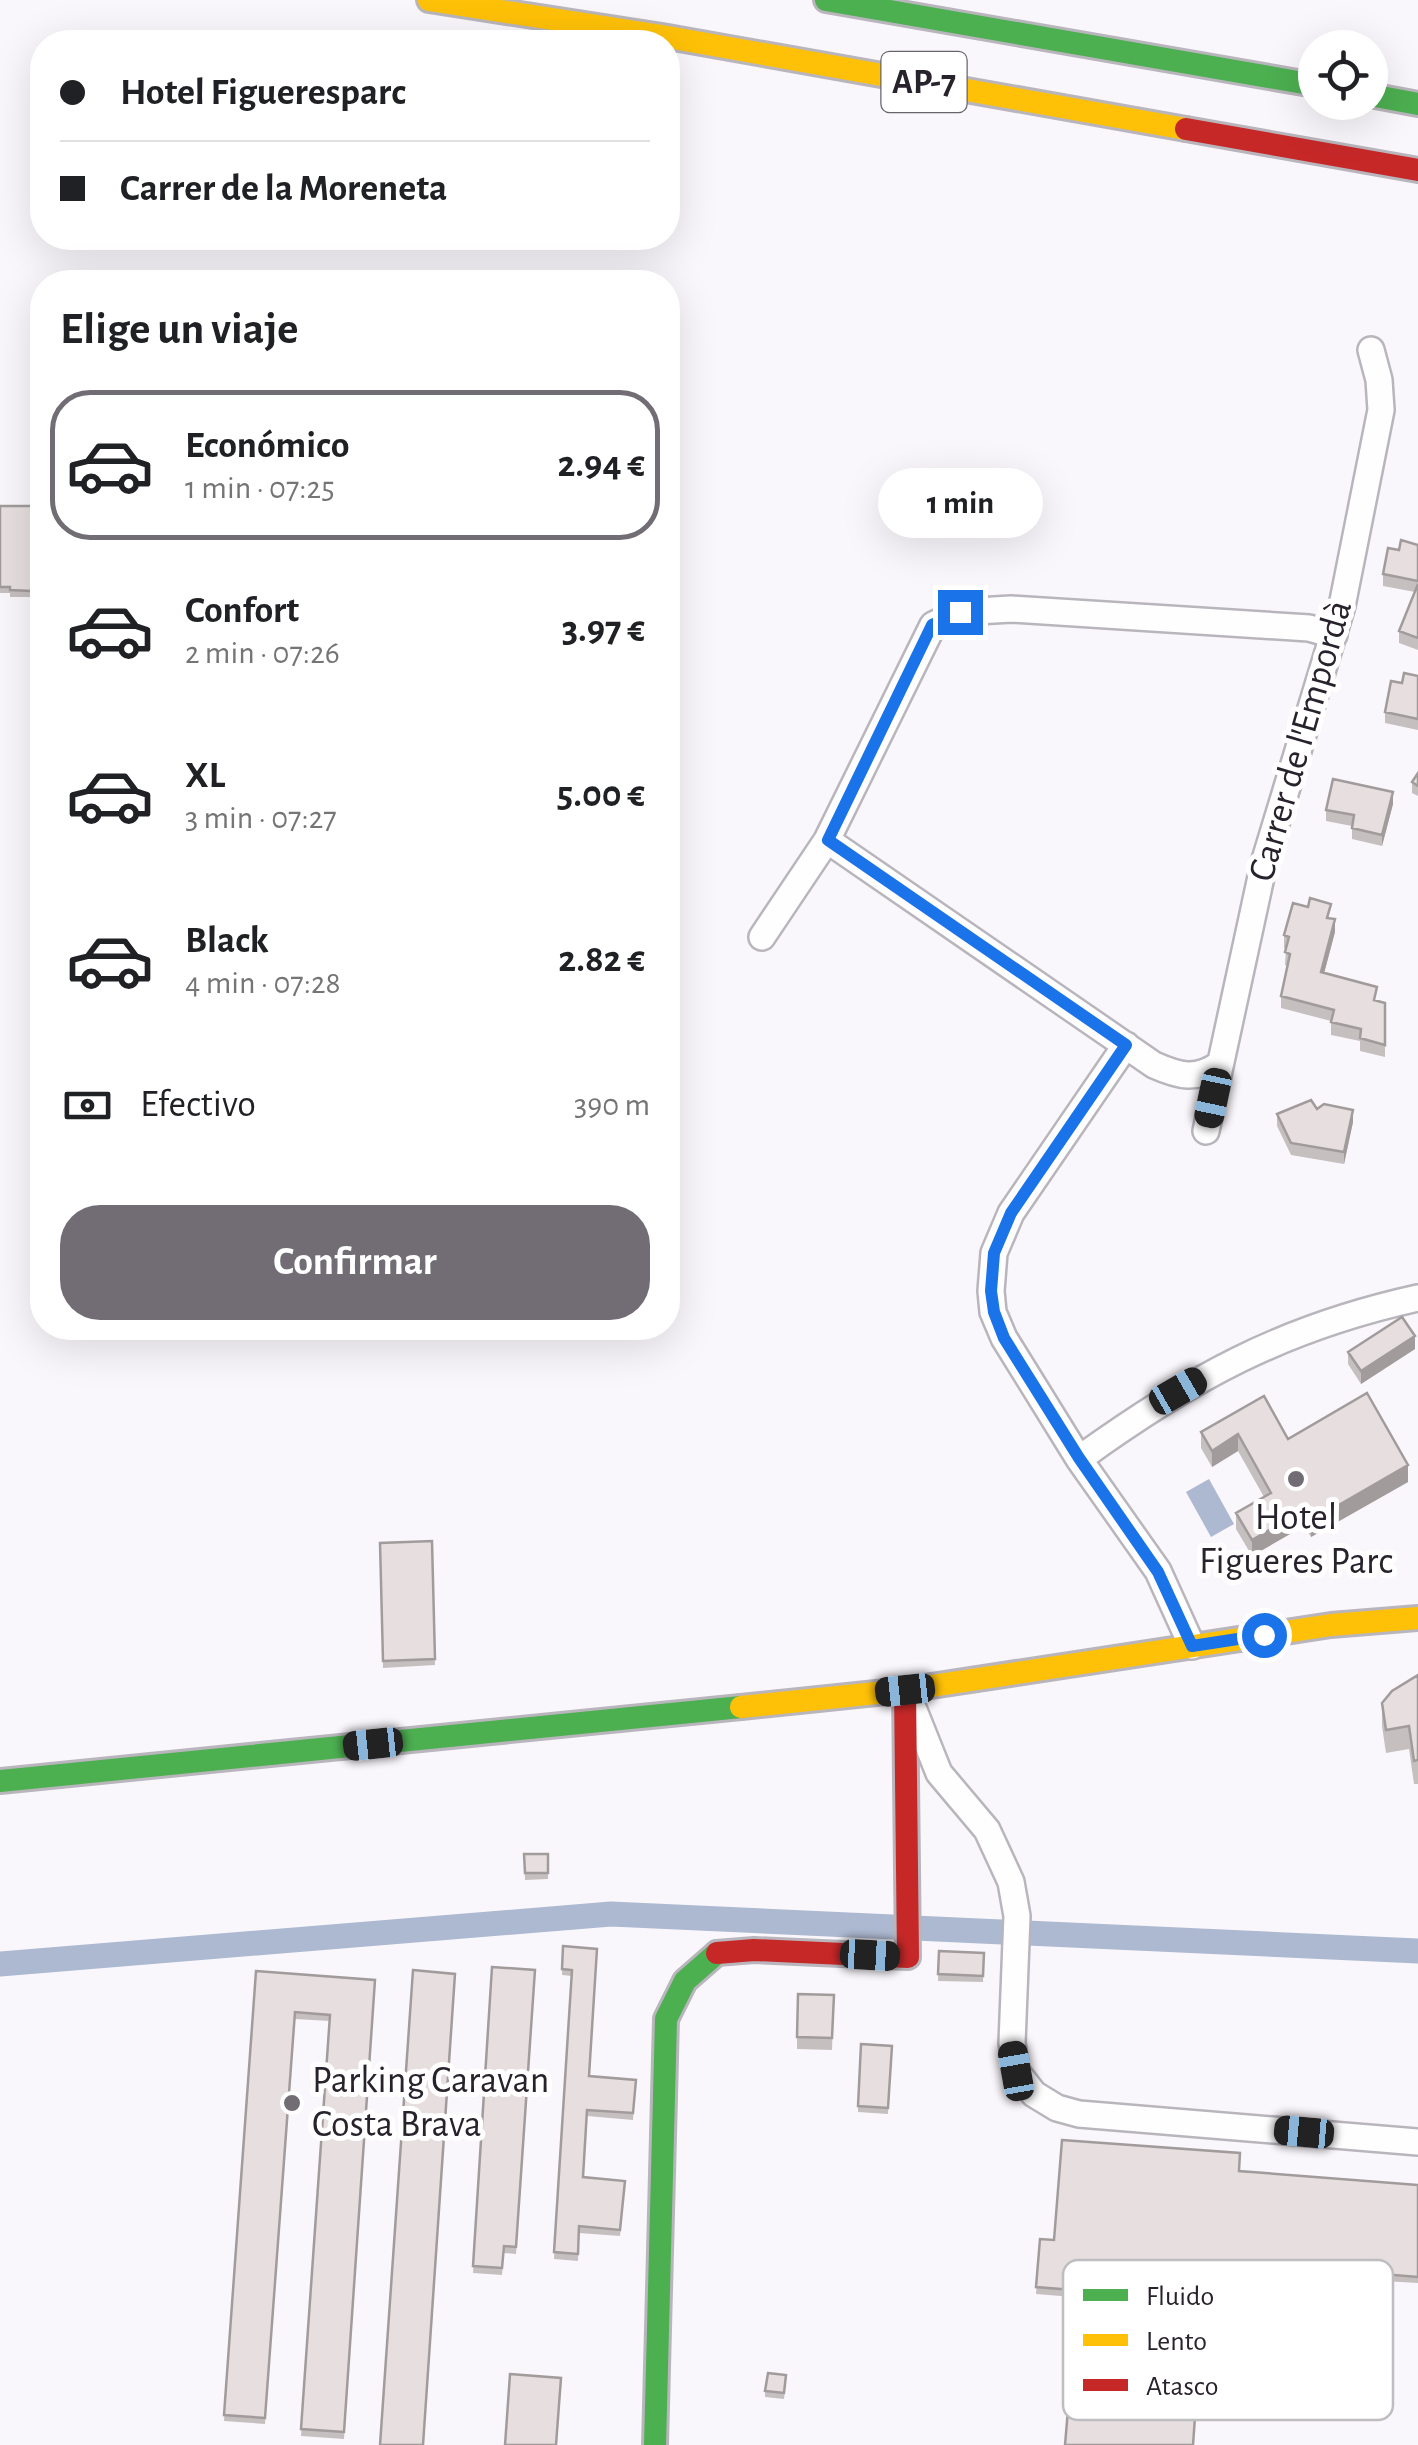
<!DOCTYPE html>
<html lang="es">
<meta charset="utf-8">
<style>
:root{--surface:#fff;--page:#f2f2f2;--text:#202124;--muted:#757577;--line:#e0e0e0;--accent:#726d75}
body{margin:0;font-family:"Alegreya Sans",sans-serif;background:var(--page);color:var(--text);height:100vh;display:flex;flex-direction:column;font-size:38px;white-space:nowrap}
*{box-sizing:border-box;margin:0}
p{font-size:32px;color:var(--muted)}
.icon{flex:none;width:55px;height:55px;fill:none;stroke:currentColor;stroke-width:2;stroke-linecap:round;stroke-linejoin:round}
.map{position:relative;flex:1;overflow:hidden}
.details{position:absolute;left:30px;top:270px;width:650px;height:1070px;display:flex;flex-direction:column;background:var(--surface);border-radius:40px;box-shadow:0 10px 40px #0002}
.details>*{flex:none}
.hud{position:absolute;left:30px;top:30px;width:650px;height:220px;border-radius:40px;box-shadow:0 10px 40px #0002;display:grid;align-content:center;height:220px;padding:0 30px;background:var(--surface)}
.tools{position:absolute;left:1298px;top:30px;display:grid;gap:20px}
.tools a{display:grid;place-items:center;width:90px;height:90px;border-radius:50%;background:var(--surface);box-shadow:0 10px 40px #0002;font-size:50px}
.end{position:absolute;width:45px;height:45px;margin:-22px;border:12px solid #1a73e8;background:#fff;box-shadow:0 0 0 5px #fff}
.from{border-radius:50%}
.bubble{position:absolute;height:70px;border-radius:35px;background:var(--surface);box-shadow:0 10px 40px #0002;font-size:32px;font-weight:600;line-height:70px;text-align:center}
.car{position:absolute;width:30px;height:60px;margin:-30px -15px;border-radius:12px;box-shadow:0 0 8px 2px #0007;background:linear-gradient(#222 24%,#8ab4d8 0 40%,#222 0 76%,#8ab4d8 0 86%,#222 0)}
.hud b{display:flex;align-items:center;gap:35px;height:95px;font-size:38px}
.hud b+b{border-top:2px solid var(--line)}
.hud i{width:25px;height:25px;background:var(--text)}
ul{padding:0;list-style:none}
li{display:flex;align-items:center;gap:30px;height:150px;margin:0 20px 15px;padding:0 10px;border:5px solid transparent;border-radius:40px}
li div{flex:1}
li b{display:block;font-size:38px}
li em{font-style:normal;font-weight:600}
li.on{border-color:var(--accent)}
li>.icon{width:90px;height:90px;stroke-width:1.5}
h2{padding:0 30px;font-size:45px;line-height:120px}
.pay{display:flex;align-items:center;gap:25px;height:110px;padding:0 30px;font-size:38px}
.pay p{margin-inline-start:auto}
.button{display:flex;gap:20px;margin-top:auto;padding:20px 30px}
.button a{flex:1;height:115px;border-radius:40px;background:var(--accent);color:#fff;font-size:40px;font-weight:600;line-height:115px;text-align:center}
.map>svg:first-child{display:block}
</style>
<div class="map">
<svg width="1418" height="2445" viewBox="0 0 1418 2445">
<rect width="100%" height="100%" fill="#faf7fc"/>
<!-- water -->
<path fill="#adb9d1" d="M 1209,1479 L 1234,1524 L 1211,1537 L 1186,1492 Z"/>
<g fill="none" stroke-linecap="round" stroke-linejoin="round">
<!-- canal -->
<path stroke="#adb9d1" stroke-width="25" d="M 0,1964 L 611,1914 L 1418,1951"/>
<defs>
<path id="street" d="M 827,840 L 1154,1065 C 1179,1076 1196,1081 1220,1064
M 762,937 L 827,840 L 933,625 L 960,612 L 1011,609 L 1309,628 L 1334,635
M 1126,1045 L 1011,1213 L 994,1253 L 991,1291 L 993,1312 L 1004,1338 L 1079,1459 L 1158,1571 L 1192,1646
M 1206,1131 L 1264,863 L 1342,606 L 1381,410 L 1379,380 L 1371,350
M 1079,1459 C 1191,1378 1282,1328 1418,1298
M 911,1703 L 939,1773 L 987,1830 L 1011,1882 L 1017,1916 L 1012,2043 L 1016,2071 L 1034,2094 L 1057,2108 L 1079,2114 L 1418,2142"/>
<path id="fast" d="M 826,0 L 1315,85
M 1370,95 L 1418,104
M 0,1781 L 741,1707
M 655,2445 L 666,2019 L 685,1981 L 717,1953"/>
<path id="slow" d="M 429,0 L 662,36 L 1186,129
M 741,1707 L 905,1690 L 1331,1625 L 1418,1618"/>
<path id="jam" d="M 1186,129 L 1418,170
M 717,1953 L 754,1950 L 908,1957 L 905,1690"/>
</defs>
<!-- street casing -->
<use href="#street" stroke="#b9b5bc" stroke-width="30"/>
<!-- fast casing -->
<use href="#fast" stroke="#b9b5bc" stroke-width="28"/>
<!-- slow casing -->
<use href="#slow" stroke="#b9b5bc" stroke-width="28"/>
<!-- jam casing -->
<use href="#jam" stroke="#b9b5bc" stroke-width="28"/>
<!-- street -->
<use href="#street" stroke="#fefeff" stroke-width="25"/>
<!-- fast -->
<use href="#fast" stroke="#4caf50" stroke-width="22"/>
<!-- slow -->
<use href="#slow" stroke="#ffc107" stroke-width="22"/>
<!-- jam -->
<use href="#jam" stroke="#c62828" stroke-width="22"/>
</g>
<!-- wall -->
<path fill="#c6bfc0" d="M 0,506 L 42,506 L 42,606 L 32,604 L 31,597 L 10,597 L 10,593 L 0,593 Z
M 1418,545 L 1418,650 L 1399,643 L 1399,631 L 1415,592 L 1383,586 L 1383,574 L 1399,550 Z
M 1418,676 L 1418,730 L 1385,723 L 1385,712 L 1402,683 Z
M 1418,773 L 1418,796 L 1412,793 L 1412,782 Z
M 1393,804 L 1382,846 L 1352,839 L 1352,826 L 1326,821 L 1326,810 Z
M 1330,918 L 1335,932 L 1324,973 L 1376,1001 L 1385,1003 L 1385,1057 L 1360,1051 L 1360,1041 L 1331,1035 L 1331,1021 L 1281,1008 L 1281,996 L 1288,966 L 1285,965 L 1286,948 L 1284,948 L 1284,935 Z
M 1317,1109 L 1353,1122 L 1344,1164 L 1291,1155 L 1277,1126 L 1277,1114 Z
M 1415,1349 L 1361,1384 L 1348,1364 L 1348,1352 Z
M 1201,1432 L 1288,1439 L 1408,1482 L 1311,1537 L 1304,1526 L 1252,1556 L 1236,1529 L 1236,1513 L 1264,1497 L 1238,1451 L 1212,1467 L 1201,1448 Z
M 432,1541 L 435,1665 L 383,1668 L 380,1543 Z
M 1418,1675 L 1418,1784 L 1414,1784 L 1409,1749 L 1386,1753 L 1382,1726 L 1382,1703 Z
M 524,1854 L 548,1854 L 548,1879 L 525,1880 Z
M 563,1946 L 597,1949 L 589,2076 L 636,2080 L 633,2120 L 587,2116 L 583,2177 L 625,2187 L 620,2236 L 579,2233 L 578,2261 L 554,2259 L 572,1976 L 562,1975 Z
M 939,1951 L 984,1953 L 983,1982 L 938,1981 Z
M 492,1967 L 535,1970 L 516,2254 L 504,2253 L 502,2275 L 473,2273 Z
M 256,1971 L 375,1980 L 344,2439 L 301,2436 L 330,2021 L 295,2019 L 265,2424 L 224,2421 Z
M 834,1995 L 832,2050 L 797,2049 L 797,2037 Z
M 892,2046 L 888,2114 L 858,2112 L 858,2106 Z
M 1239,2171 L 1418,2185 L 1418,2283 L 1383,2281 L 1380,2314 L 1330,2310 L 1330,2299 L 1321,2298 L 1322,2276 L 1283,2273 L 1279,2317 L 1203,2311 L 1071,2369 L 1068,2368 L 1073,2297 L 1036,2294 L 1040,2239 L 1054,2240 Z
M 786,2381 L 784,2399 L 765,2397 L 765,2391 Z"/>
<!-- shaded-wall -->
<path fill="#a19b9c" d="M 1393,792 L 1393,804 L 1382,846 L 1382,835 Z
M 1335,919 L 1335,932 L 1321,985 L 1321,972 Z
M 1353,1110 L 1353,1122 L 1344,1164 L 1344,1152 Z
M 1415,1336 L 1415,1349 L 1361,1384 L 1361,1371 Z
M 1238,1434 L 1238,1451 L 1212,1467 L 1212,1451 Z
M 1408,1465 L 1408,1482 L 1311,1537 L 1311,1521 Z
M 1304,1510 L 1304,1526 L 1252,1556 L 1252,1540 Z"/>
<!-- building -->
<path fill="#e6dedf" stroke="#a19b9c" stroke-width="2.5" d="M 0,506 L 42,506 L 42,599 L 32,598 L 31,591 L 10,590 L 10,587 L 0,587 Z
M 1401,540 L 1418,545 L 1418,581 L 1383,574 L 1388,548 L 1399,550 Z
M 1418,584 L 1418,638 L 1399,631 Z
M 1404,673 L 1418,676 L 1418,719 L 1385,712 L 1391,681 L 1402,683 Z
M 1418,773 L 1418,786 L 1412,782 Z
M 1333,779 L 1393,792 L 1382,835 L 1352,828 L 1354,815 L 1326,810 Z
M 1310,898 L 1331,904 L 1327,918 L 1335,919 L 1321,972 L 1377,987 L 1374,1000 L 1385,1003 L 1385,1045 L 1360,1038 L 1361,1029 L 1331,1022 L 1334,1010 L 1281,996 L 1290,954 L 1285,952 L 1289,937 L 1284,935 L 1293,903 L 1308,907 Z
M 1311,1100 L 1317,1109 L 1324,1104 L 1353,1110 L 1344,1152 L 1291,1143 L 1277,1114 Z
M 1402,1317 L 1415,1336 L 1361,1371 L 1348,1352 Z
M 1367,1393 L 1408,1465 L 1311,1521 L 1304,1510 L 1252,1540 L 1236,1513 L 1271,1493 L 1238,1434 L 1212,1451 L 1201,1432 L 1264,1396 L 1288,1439 Z
M 432,1541 L 435,1659 L 383,1661 L 380,1543 Z
M 1418,1675 L 1418,1760 L 1414,1761 L 1409,1726 L 1386,1730 L 1382,1703 L 1392,1691 Z
M 524,1854 L 548,1854 L 548,1873 L 525,1873 Z
M 563,1946 L 597,1949 L 589,2076 L 636,2080 L 633,2113 L 587,2110 L 583,2177 L 625,2181 L 620,2230 L 579,2226 L 578,2254 L 554,2252 L 572,1970 L 562,1969 Z
M 939,1951 L 984,1953 L 983,1976 L 938,1974 Z
M 492,1967 L 535,1970 L 516,2247 L 504,2246 L 502,2268 L 473,2266 Z
M 413,1970 L 455,1974 L 423,2445 L 380,2445 Z
M 256,1971 L 375,1980 L 344,2432 L 301,2429 L 330,2015 L 295,2012 L 265,2418 L 224,2415 Z
M 798,1994 L 834,1995 L 832,2038 L 797,2037 Z
M 861,2044 L 892,2046 L 888,2108 L 858,2106 Z
M 1062,2140 L 1240,2153 L 1239,2171 L 1418,2185 L 1418,2277 L 1383,2274 L 1380,2308 L 1330,2304 L 1331,2293 L 1321,2292 L 1323,2270 L 1283,2266 L 1279,2311 L 1203,2305 L 1193,2445 L 1065,2445 L 1072,2362 L 1068,2362 L 1073,2290 L 1036,2287 L 1040,2239 L 1054,2240 Z
M 768,2373 L 786,2375 L 784,2393 L 765,2391 Z
M 510,2374 L 561,2378 L 556,2445 L 505,2445 Z"/>
<g fill="none" stroke-linecap="round" stroke-linejoin="round">
<!-- route -->
<path stroke="#1a73e8" stroke-width="12" d="M 960,612 L 932,625 L 828,840 L 1126,1045 L 1011,1213 L 994,1253 L 991,1291 L 994,1312 L 1004,1338 L 1079,1458 L 1158,1572 L 1192,1646 L 1264,1635"/>
</g>
<!-- markers -->
<g fill="#726d75" stroke="#fff" stroke-width="4">
<circle cx="1296" cy="1479" r="10"/>
<circle cx="292" cy="2103" r="10"/>
</g>
<g text-anchor="middle" dominant-baseline="central" stroke-width="10" stroke-linejoin="round" paint-order="stroke">
<!-- shield labels -->
<rect fill="#fff" stroke="#68646b" stroke-width="2.5" x="881.5" y="52" width="85" height="60" rx="8"/>
<g font-size="35" font-weight="bold" fill="#28222c">
<text x="924" y="82">AP-7</text>
</g>
<!-- street labels -->
<g font-size="38" fill="#28222c" stroke="#fff">
<text transform="translate(1301 741) rotate(-74)">Carrer de l'Empordà</text>
</g>
<!-- poi labels -->
<g font-size="38" fill="#28222c" stroke="#fff">
<text x="1296" y="1518">Hotel<tspan x="1296" dy="44">Figueres Parc</tspan></text>
<text x="312" y="2081" text-anchor="start">Parking Caravan<tspan x="312" dy="44">Costa Brava</tspan></text>
</g>
</g>
<!-- legend -->
<rect x="1063" y="2260" width="330" height="160" rx="15" fill="#fff" stroke="#bebdc0" stroke-width="2.5"/>
<rect x="1083" y="2289" width="45" height="12" fill="#4caf50"/>
<rect x="1083" y="2334" width="45" height="12" fill="#ffc107"/>
<rect x="1083" y="2379" width="45" height="12" fill="#c62828"/>
<g font-size="28" fill="#28222c">
<text x="1146" y="2305">Fluido</text>
<text x="1146" y="2350">Lento</text>
<text x="1146" y="2395">Atasco</text>
</g>
</svg>
<div class="tools">
<a><svg class="icon" aria-label="locate" viewBox="0 0 24 24"><circle cx="12" cy="12" r="6"/><path d="M12 2v4M12 18v4M2 12h4M18 12h4"/></svg></a>
</div>
<i class="end from" style="left:1264px;top:1635px"></i>
<i class="end" style="left:960px;top:612px"></i>
<div class="bubble" style="left:878px;top:468px;width:165px">1 min</div>
<i class="car" style="left:1213px;top:1098px;rotate:192deg"></i>
<i class="car" style="left:1178px;top:1391px;rotate:60deg"></i>
<i class="car" style="left:905px;top:1690px;rotate:264deg"></i>
<i class="car" style="left:373px;top:1744px;rotate:264deg"></i>
<i class="car" style="left:870px;top:1955px;rotate:93deg"></i>
<i class="car" style="left:1016px;top:2071px;rotate:350deg"></i>
<i class="car" style="left:1304px;top:2132px;rotate:275deg"></i>
<div class="hud">
<b><i class="from"></i>Hotel Figueresparc</b>
<b><i></i>Carrer de la Moreneta</b>
</div>
<section class="details">
<h2>Elige un viaje</h2>
<ul>
<li class="on"><svg class="icon" aria-label="car" viewBox="0 0 24 24"><path d="M5 17H2v-5l4-1 3-4h7l3 4 3 1v5h-3M9 17h6M6 11h13"/><circle cx="7" cy="17" r="2"/><circle cx="17" cy="17" r="2"/></svg><div><b>Económico</b><p>1 min · 07:25</p></div><em>2.94 €</em></li>
<li><svg class="icon" aria-label="car" viewBox="0 0 24 24"><path d="M5 17H2v-5l4-1 3-4h7l3 4 3 1v5h-3M9 17h6M6 11h13"/><circle cx="7" cy="17" r="2"/><circle cx="17" cy="17" r="2"/></svg><div><b>Confort</b><p>2 min · 07:26</p></div><em>3.97 €</em></li>
<li><svg class="icon" aria-label="car" viewBox="0 0 24 24"><path d="M5 17H2v-5l4-1 3-4h7l3 4 3 1v5h-3M9 17h6M6 11h13"/><circle cx="7" cy="17" r="2"/><circle cx="17" cy="17" r="2"/></svg><div><b>XL</b><p>3 min · 07:27</p></div><em>5.00 €</em></li>
<li><svg class="icon" aria-label="car" viewBox="0 0 24 24"><path d="M5 17H2v-5l4-1 3-4h7l3 4 3 1v5h-3M9 17h6M6 11h13"/><circle cx="7" cy="17" r="2"/><circle cx="17" cy="17" r="2"/></svg><div><b>Black</b><p>4 min · 07:28</p></div><em>2.82 €</em></li>
</ul>
<div class="pay"><svg class="icon" aria-label="cash" viewBox="0 0 24 24"><path d="M3 7h18v10H3z"/><circle cx="12" cy="12" r="2"/></svg>Efectivo<p>390 m</p></div>
<div class="button"><a>Confirmar</a></div>
</section>
</div>
